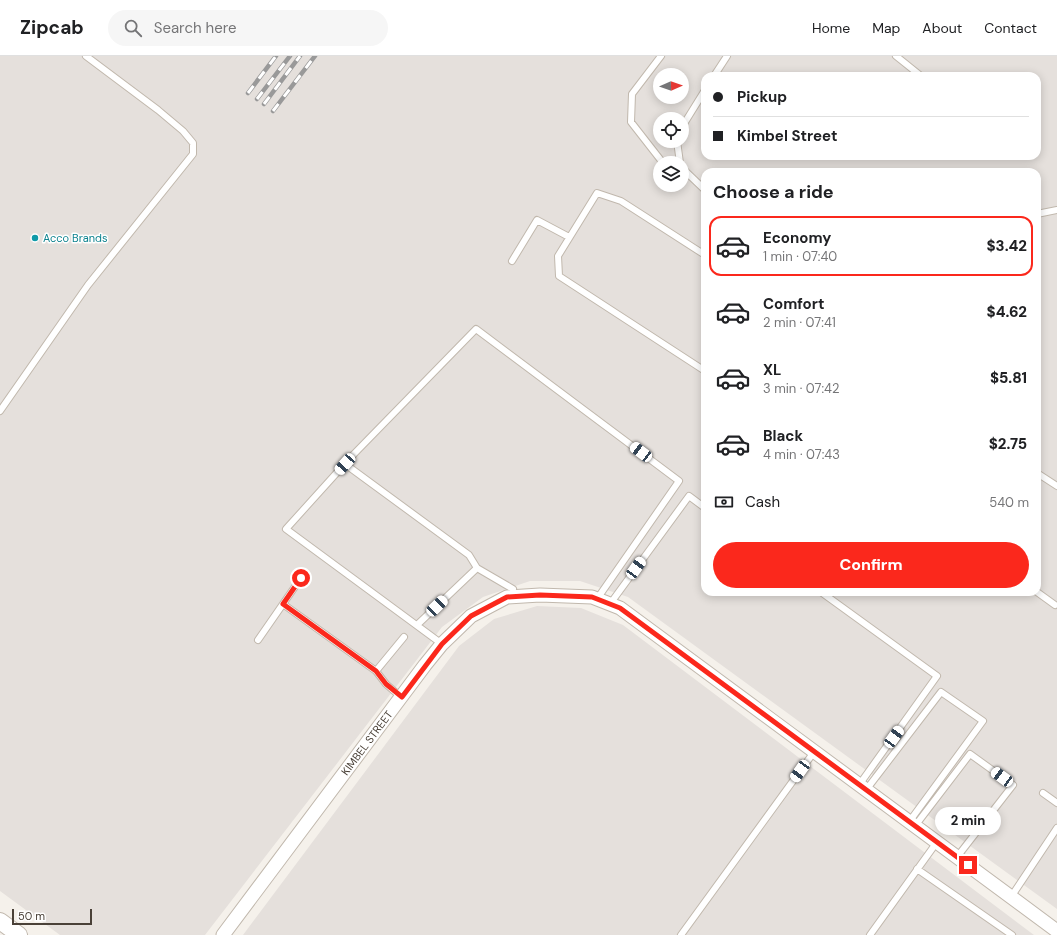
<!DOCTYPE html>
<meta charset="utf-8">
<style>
:root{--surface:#fff;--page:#f6f6f6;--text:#202124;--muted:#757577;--line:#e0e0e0;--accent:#fb281c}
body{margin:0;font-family:"DM Sans",sans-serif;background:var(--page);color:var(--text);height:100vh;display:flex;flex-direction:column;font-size:15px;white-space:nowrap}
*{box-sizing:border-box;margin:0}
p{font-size:13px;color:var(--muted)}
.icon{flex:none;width:22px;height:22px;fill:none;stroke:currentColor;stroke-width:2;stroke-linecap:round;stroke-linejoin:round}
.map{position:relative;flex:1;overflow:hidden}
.sheet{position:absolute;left:701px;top:112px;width:340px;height:428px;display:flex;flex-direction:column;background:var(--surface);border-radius:12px;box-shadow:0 2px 10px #0003}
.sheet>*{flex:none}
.banner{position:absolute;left:701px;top:16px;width:340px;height:88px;border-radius:12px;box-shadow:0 2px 10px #0003;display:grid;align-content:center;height:88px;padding:0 12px;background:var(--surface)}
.needle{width:26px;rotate:88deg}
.buttons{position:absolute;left:653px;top:12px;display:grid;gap:8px}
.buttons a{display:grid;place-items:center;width:36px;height:36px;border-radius:50%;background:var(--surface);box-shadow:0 2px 10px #0003;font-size:20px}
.scale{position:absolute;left:12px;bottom:10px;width:80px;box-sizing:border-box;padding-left:4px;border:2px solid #4a4138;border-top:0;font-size:11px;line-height:14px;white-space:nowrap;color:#4a4138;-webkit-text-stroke:3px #fff;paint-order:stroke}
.end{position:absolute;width:18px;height:18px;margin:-9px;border:5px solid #fb281c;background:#fff;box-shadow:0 0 0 2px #fff}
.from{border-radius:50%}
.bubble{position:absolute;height:28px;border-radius:14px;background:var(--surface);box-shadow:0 2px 10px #0003;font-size:13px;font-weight:800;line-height:28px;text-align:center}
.car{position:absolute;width:12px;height:24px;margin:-12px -6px;border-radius:5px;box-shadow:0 0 3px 1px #0007;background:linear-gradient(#fff 24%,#345 0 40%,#fff 0 76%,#345 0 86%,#fff 0)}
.banner b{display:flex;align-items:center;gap:14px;height:38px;font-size:15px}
.banner b+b{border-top:1px solid var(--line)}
.banner i{width:10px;height:10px;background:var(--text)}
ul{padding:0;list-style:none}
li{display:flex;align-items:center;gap:12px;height:60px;margin:0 8px 6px;padding:0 4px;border:2px solid transparent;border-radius:12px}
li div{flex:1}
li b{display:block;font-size:15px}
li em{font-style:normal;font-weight:800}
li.on{border-color:var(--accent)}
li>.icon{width:36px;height:36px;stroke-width:1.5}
h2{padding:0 12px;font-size:18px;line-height:48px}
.pay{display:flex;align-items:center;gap:10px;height:44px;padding:0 12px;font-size:15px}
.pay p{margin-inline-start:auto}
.action{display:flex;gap:8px;margin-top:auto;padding:8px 12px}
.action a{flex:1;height:46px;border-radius:24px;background:var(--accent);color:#fff;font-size:16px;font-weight:800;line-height:46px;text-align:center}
header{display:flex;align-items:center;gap:24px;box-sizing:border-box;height:56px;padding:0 20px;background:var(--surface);border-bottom:1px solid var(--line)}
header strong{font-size:19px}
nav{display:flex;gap:22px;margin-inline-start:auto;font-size:14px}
.search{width:280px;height:36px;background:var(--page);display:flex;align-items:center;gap:10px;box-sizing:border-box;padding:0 14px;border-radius:22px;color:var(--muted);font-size:15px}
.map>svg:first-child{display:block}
</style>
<header>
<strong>Zipcab</strong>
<div class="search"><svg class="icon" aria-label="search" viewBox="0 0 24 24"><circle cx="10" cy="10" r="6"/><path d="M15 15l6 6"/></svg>Search here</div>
<nav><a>Home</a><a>Map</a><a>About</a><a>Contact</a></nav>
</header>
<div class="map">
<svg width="1057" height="879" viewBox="0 0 1057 879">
<rect width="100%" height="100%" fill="#f5f1eb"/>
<!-- industrial -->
<path fill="#e5e0dc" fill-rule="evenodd" d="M 0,0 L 1057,0 L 1057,853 L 628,541 L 580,525 L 530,525 L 483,541 L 442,571 L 205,879 L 60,879 L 0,835 ZM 660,19 L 682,19 L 682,41 L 660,41 ZM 705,20 L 1037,20 L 1037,100 L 705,100 ZM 660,63 L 682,63 L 682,85 L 660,85 ZM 660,107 L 682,107 L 682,129 L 660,129 ZM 705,116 L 1037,116 L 1037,536 L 705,536 Z
M 537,550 L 581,552 L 623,569 L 1034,879 L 243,879 L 459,590 L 494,563 Z"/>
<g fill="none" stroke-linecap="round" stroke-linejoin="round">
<defs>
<path id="service" d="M 661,0 L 632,38 L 631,66 L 663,107
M 896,0 L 921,20
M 714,20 L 727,0
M 682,71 L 705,34
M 677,85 L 680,107
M 682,112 L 705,134
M 1037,158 L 1057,154
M 705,199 L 621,145 L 597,137 L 558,200 L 559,220 L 705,315
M 512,205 L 537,164 L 569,181
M 0,355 L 88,229 L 193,98 L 193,87 L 183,75 L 158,54 L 86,0
M 345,408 L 469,499 L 477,512 L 417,569
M 1037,417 L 1057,430
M 477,512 L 513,533
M 821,536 L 937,620 L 859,729
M 1037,536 L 1055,549
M 283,548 L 376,615 L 386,628 L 401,641
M 610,548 L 689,440 L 705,452
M 258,584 L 301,522
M 442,588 L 286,473 L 351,401 L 476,273 L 679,425 L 597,543
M 376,615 L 404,581
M 866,734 L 941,636 L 983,665 L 909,766
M 1043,737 L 1057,747
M 915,770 L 970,698 L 1013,729 L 957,801
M 917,813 L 1012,879
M 1011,841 L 1057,772
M 681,879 L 814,696
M 870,879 L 937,786"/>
<g id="minor">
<path id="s1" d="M 223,879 L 425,609 L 442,588 L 471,560 L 507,541 L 540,539 L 592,541 L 620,552 L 1057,875"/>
</g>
<path id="tertiary" d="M 0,865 L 19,879"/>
</defs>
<!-- service casing -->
<use href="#service" stroke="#c1b8ad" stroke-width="8"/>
<!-- minor casing -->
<use href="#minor" stroke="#c1b8ad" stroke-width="15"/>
<!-- tertiary casing -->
<use href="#tertiary" stroke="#c1b8ad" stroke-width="18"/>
<!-- service -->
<use href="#service" stroke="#fff" stroke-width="6"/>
<!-- minor -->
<use href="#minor" stroke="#fff" stroke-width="13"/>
<!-- tertiary -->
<use href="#tertiary" stroke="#fff" stroke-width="16"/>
<defs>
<path id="rail" d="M 248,37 L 276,0
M 257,43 L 290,0
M 264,48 L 300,0
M 273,55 L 315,0"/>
</defs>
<!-- rail casing -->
<use href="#rail" stroke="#999" stroke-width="4.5"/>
<!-- rail -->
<use href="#rail" stroke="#fff" stroke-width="3" stroke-dasharray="9" stroke-linecap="butt"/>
</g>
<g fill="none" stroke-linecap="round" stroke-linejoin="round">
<!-- route -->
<path stroke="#fb281c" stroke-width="5" d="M 301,522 L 283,548 L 376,615 L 386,628 L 402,641 L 442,588 L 471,560 L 507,541 L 540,539 L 592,541 L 620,552 L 968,809"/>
</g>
<!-- markers -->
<circle fill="#0f9aa8" stroke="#fff" stroke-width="1.5" cx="35" cy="182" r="4"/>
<g text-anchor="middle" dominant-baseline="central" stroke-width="3" stroke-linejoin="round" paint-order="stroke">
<!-- culture labels -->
<g font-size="11" fill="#0d838f" stroke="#fff" text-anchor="start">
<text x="43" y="182">Acco Brands</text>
</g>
<!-- street labels -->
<g font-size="11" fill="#4a4138" stroke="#fff">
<text stroke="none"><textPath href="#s1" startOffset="240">KIMBEL STREET</textPath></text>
</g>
</g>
</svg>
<div class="buttons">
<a><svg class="needle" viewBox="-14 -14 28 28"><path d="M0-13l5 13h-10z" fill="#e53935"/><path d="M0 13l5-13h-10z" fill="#757577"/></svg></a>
<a><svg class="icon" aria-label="locate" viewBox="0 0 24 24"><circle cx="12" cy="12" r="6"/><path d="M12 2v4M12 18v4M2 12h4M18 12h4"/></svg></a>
<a><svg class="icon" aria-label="layers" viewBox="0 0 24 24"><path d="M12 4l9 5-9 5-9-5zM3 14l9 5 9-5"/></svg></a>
</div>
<div class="scale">50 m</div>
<i class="end from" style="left:301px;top:522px"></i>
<i class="end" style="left:968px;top:809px"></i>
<div class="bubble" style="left:935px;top:751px;width:66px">2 min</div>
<i class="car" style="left:641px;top:396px;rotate:307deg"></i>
<i class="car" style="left:345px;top:408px;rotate:222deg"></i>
<i class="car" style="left:636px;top:512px;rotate:36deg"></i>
<i class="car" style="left:437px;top:550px;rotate:46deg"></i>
<i class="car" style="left:894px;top:681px;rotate:36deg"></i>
<i class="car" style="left:800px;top:715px;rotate:216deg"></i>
<i class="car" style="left:1002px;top:721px;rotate:306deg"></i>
<div class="banner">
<b><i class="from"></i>Pickup</b>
<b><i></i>Kimbel Street</b>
</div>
<section class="sheet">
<h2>Choose a ride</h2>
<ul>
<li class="on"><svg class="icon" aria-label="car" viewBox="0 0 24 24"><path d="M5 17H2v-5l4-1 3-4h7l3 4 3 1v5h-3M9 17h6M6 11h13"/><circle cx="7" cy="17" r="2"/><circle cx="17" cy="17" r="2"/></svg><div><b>Economy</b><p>1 min · 07:40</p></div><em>$3.42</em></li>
<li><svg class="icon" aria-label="car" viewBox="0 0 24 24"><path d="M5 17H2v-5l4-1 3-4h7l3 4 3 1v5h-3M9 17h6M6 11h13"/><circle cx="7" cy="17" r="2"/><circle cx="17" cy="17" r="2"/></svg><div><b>Comfort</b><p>2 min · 07:41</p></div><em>$4.62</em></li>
<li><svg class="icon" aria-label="car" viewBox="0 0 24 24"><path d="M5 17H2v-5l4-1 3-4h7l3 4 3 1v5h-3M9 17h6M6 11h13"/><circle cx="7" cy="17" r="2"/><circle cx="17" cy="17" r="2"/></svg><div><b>XL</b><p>3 min · 07:42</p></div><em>$5.81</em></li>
<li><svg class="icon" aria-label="car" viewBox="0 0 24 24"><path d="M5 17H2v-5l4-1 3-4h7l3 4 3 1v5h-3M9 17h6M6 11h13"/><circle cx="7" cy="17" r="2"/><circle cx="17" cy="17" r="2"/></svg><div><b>Black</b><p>4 min · 07:43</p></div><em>$2.75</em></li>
</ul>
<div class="pay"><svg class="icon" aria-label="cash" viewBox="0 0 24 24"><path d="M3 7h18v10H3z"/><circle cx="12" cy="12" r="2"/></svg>Cash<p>540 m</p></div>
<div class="action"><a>Confirm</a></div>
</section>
</div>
